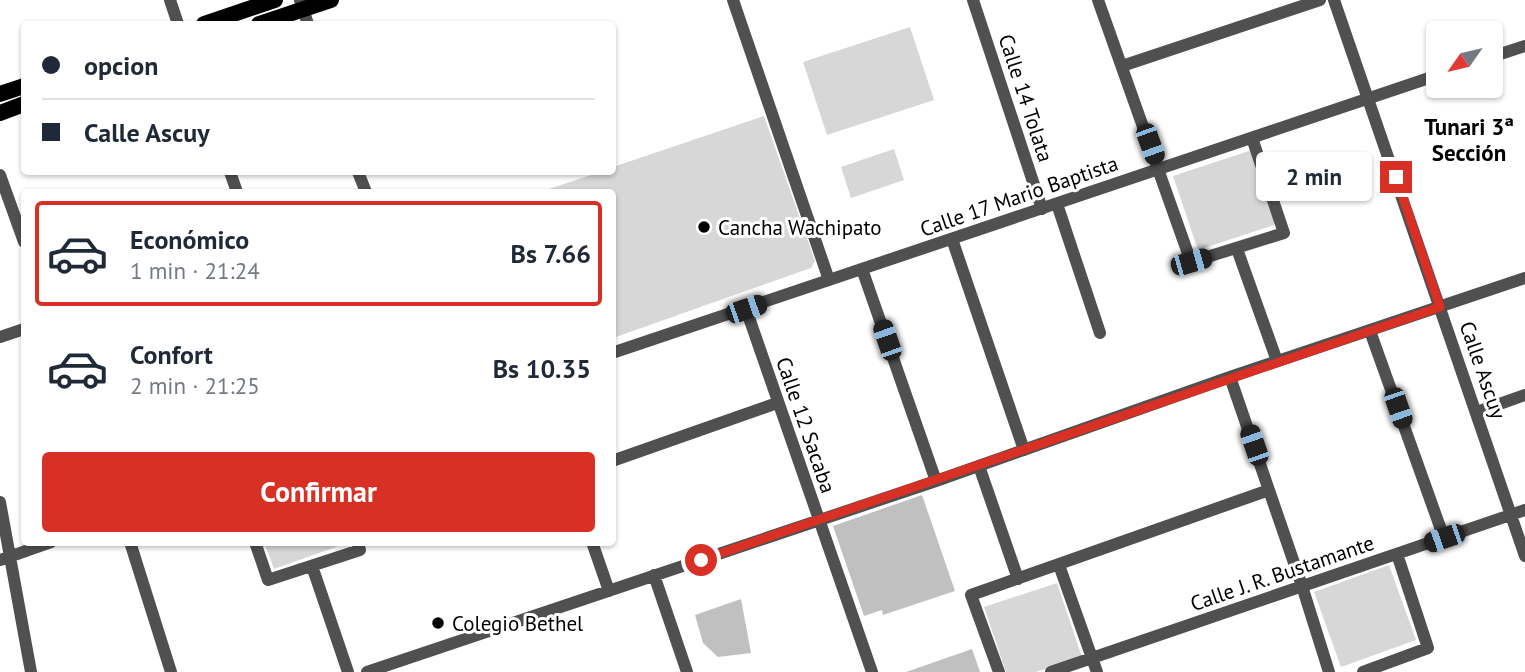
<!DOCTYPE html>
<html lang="es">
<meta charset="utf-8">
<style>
:root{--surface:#fff;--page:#f2f2f3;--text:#1f2937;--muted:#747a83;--line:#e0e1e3;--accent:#d93025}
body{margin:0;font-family:"PT Sans",sans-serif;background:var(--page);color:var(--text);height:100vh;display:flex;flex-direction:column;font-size:26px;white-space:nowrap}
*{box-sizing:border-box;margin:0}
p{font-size:23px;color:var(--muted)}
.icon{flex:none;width:38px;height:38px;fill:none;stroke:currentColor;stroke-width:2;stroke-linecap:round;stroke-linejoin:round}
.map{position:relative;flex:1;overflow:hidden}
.details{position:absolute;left:21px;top:189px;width:595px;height:357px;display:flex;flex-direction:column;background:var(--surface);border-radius:7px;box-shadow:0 2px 5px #0004}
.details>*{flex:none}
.banner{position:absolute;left:21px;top:21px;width:595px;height:154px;border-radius:7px;box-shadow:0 2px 5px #0004;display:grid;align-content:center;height:154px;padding:0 21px;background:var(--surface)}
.needle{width:46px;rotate:236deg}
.tools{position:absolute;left:1426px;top:21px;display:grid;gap:14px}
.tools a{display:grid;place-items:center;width:77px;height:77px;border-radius:7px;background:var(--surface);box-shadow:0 2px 5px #0004;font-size:35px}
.end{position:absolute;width:32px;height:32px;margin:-16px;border:9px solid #d93025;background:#fff;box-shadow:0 0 0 4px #fff}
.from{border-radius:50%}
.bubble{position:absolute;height:49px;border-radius:7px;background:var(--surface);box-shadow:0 2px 5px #0004;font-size:23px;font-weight:700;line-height:49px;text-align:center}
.car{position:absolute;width:21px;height:42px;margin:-21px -10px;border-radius:9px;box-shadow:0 0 5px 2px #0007;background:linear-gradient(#222 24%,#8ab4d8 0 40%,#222 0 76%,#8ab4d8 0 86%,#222 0)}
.banner b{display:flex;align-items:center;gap:24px;height:66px;font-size:26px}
.banner b+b{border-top:2px solid var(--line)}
.banner i{width:18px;height:18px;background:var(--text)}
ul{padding:12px 0 0;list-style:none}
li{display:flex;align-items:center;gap:21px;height:105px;margin:0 14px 10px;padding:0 7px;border:4px solid transparent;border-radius:7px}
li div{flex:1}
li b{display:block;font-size:26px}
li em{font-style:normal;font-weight:700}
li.active{border-color:var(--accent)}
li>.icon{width:63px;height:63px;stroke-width:1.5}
.action{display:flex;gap:14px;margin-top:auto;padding:14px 21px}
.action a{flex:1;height:80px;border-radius:7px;background:var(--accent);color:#fff;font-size:28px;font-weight:700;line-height:80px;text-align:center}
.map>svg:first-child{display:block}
</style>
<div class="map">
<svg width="1525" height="672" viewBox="0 0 1525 672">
<rect width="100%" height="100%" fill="#fff"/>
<!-- green -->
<path fill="#d7d7d7" d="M 910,27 L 934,100 L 827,135 L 803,62 Z
M 764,116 L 815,261 L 811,268 L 613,338 L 612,192 L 547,192 L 546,190 L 600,172 L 612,172 L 613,167 Z
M 894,149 L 904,180 L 851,198 L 841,167 Z
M 1252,150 L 1277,224 L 1198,250 L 1173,176 Z
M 264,542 L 347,542 L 347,543 L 274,569 Z
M 1389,565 L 1416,640 L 1341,667 L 1314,592 Z
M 1057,583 L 1082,657 L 1036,672 L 1006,672 L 984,607 Z"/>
<!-- building -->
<path fill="#c0c0c0" d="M 922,495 L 955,591 L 883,615 L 882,610 L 864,616 L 833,526 Z
M 741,599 L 751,653 L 718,657 L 703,643 L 695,615 Z
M 972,649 L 980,672 L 906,672 Z"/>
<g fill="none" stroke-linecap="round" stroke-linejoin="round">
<!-- minor -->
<path stroke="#505050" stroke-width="12" d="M 170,0 L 178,24
M 300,0 L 308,24
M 733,0 L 829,280
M 973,0 L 1042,209
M 1098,0 L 1191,262 L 1284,233 L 1252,138
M 1334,0 L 1525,556
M 1491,57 L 1525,46
M 1122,66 L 1320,0
M 230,172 L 237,192
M 358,172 L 366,192
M 0,175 L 24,242
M 1057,204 L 1100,333
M 952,239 L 1024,450
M 1237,249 L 1277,361
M 862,269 L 936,481
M 746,309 L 872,672
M 1370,331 L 1444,538
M 0,337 L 24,329
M 612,353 L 1438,75
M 1230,377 L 1302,586 L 1329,672
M 1477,412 L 1525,395
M 612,461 L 777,403
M 979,466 L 1018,579
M 0,502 L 31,672
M 130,542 L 171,672
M 255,542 L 268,580 L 360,550 L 357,542
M 592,542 L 609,591
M 0,560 L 51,542
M 1059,565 L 1097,672
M 312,566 L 348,672
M 654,575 L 687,672
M 367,672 L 936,481 L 1230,377 L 1525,278
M 999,672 L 971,595 L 1269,490
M 1051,672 L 1525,510
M 1363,672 L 1428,648 L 1397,554"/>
<!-- major -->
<path stroke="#000" stroke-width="16" d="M 204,24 L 275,0
M 259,24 L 331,0
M 0,94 L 24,86
M 0,113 L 24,104"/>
</g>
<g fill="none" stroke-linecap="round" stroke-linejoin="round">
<!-- route -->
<path stroke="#d93025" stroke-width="9" d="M 701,560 L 1440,307 L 1396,177"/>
</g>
<!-- markers -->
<g fill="#000" stroke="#fff" stroke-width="2.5">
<circle cx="704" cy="227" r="7"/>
<circle cx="438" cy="623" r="7"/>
</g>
<g text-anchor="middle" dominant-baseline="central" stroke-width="6" stroke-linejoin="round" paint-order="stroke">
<!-- street labels -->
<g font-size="21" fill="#000" stroke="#fff">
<text transform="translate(1026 98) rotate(72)">Calle 14 Tolata</text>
<text transform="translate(1019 196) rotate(-19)">Calle 17 Mario Baptista</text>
<text transform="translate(1483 370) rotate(71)">Calle Ascuy</text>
<text transform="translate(806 425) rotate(71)">Calle 12 Sacaba</text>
<text transform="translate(1282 573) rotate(-19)">Calle J. R. Bustamante</text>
</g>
<!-- poi labels -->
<g font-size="21" fill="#000" stroke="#fff" text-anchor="start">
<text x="718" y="227">Cancha Wachipato</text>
<text x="452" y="623">Colegio Bethel</text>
</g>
<!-- neighbourhood labels -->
<g font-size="23" font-weight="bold" fill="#000" stroke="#fff">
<text x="1469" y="126">Tunari 3ª<tspan x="1469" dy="26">Sección</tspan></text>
</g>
</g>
</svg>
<div class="tools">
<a><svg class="needle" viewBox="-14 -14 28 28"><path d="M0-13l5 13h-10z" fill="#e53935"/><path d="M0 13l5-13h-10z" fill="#747a83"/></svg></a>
</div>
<i class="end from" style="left:701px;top:560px"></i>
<i class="end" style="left:1396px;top:177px"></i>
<div class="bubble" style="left:1256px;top:152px;width:116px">2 min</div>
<i class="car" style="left:1150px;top:144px;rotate:160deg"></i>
<i class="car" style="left:1191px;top:262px;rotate:74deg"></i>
<i class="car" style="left:746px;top:309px;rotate:71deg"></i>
<i class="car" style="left:887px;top:340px;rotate:341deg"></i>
<i class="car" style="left:1398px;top:408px;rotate:161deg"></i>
<i class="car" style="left:1254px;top:445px;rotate:341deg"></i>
<i class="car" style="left:1444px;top:538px;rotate:251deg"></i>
<div class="banner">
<b><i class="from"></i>opcion</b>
<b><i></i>Calle Ascuy</b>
</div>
<section class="details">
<ul>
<li class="active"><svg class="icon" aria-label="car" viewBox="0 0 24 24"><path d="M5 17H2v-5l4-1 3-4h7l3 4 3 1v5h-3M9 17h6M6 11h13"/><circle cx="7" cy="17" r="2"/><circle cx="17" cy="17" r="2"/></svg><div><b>Económico</b><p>1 min · 21:24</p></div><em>Bs 7.66</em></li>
<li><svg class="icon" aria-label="car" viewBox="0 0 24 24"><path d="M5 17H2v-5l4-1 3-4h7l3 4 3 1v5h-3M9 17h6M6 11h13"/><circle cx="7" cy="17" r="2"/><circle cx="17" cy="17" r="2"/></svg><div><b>Confort</b><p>2 min · 21:25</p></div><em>Bs 10.35</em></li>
</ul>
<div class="action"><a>Confirmar</a></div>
</section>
</div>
